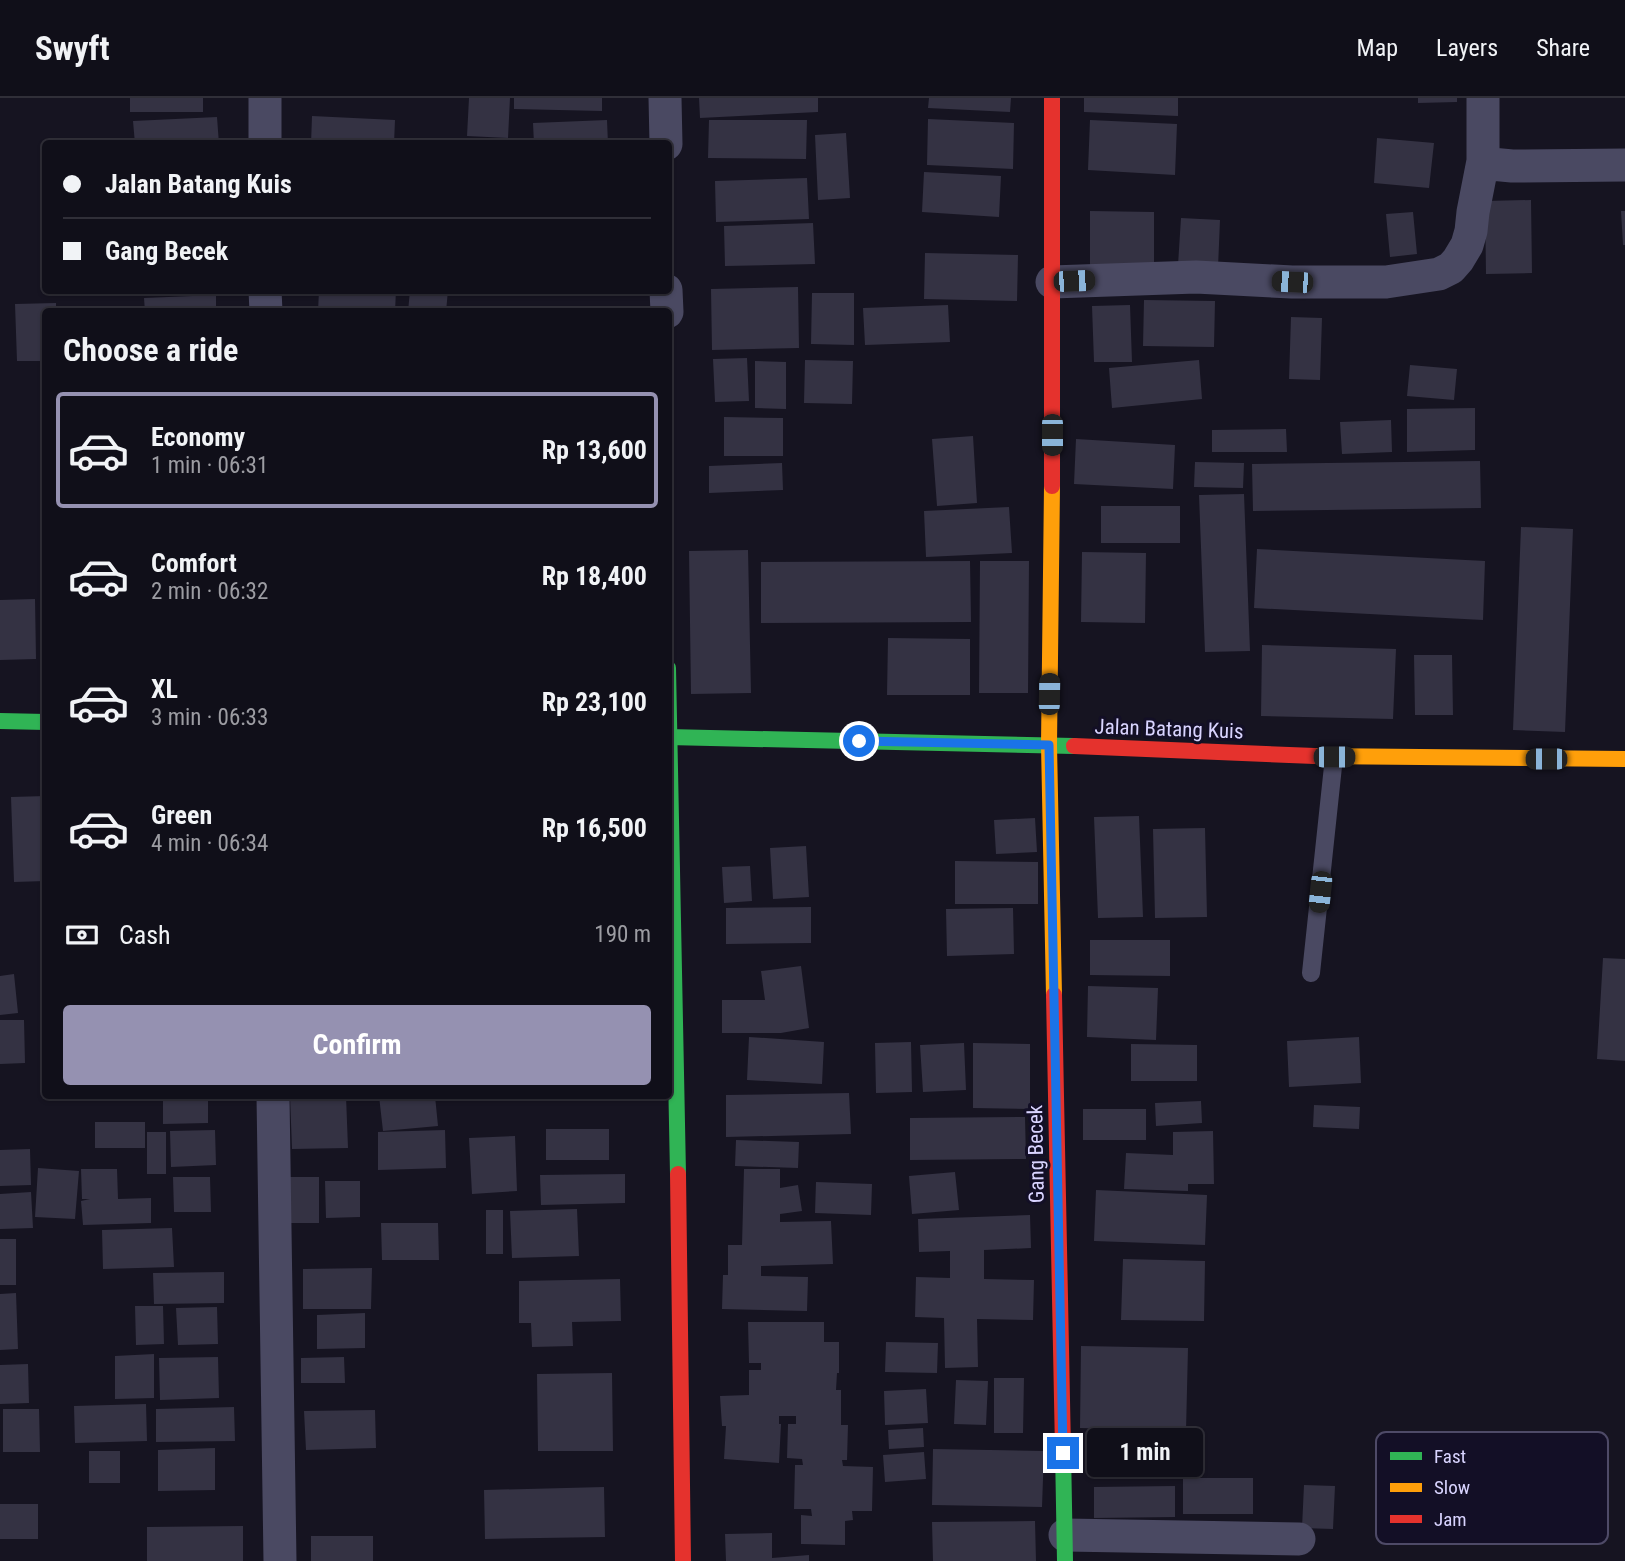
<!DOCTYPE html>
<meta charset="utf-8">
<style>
:root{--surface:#100f19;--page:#1e1d26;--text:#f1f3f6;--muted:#9c9ca2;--line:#302f38;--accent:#9591b1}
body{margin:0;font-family:"Roboto Condensed",sans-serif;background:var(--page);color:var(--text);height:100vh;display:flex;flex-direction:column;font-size:26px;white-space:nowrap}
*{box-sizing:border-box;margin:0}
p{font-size:23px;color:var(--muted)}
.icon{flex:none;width:38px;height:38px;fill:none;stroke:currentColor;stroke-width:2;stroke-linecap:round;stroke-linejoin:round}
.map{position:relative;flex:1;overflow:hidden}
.sheet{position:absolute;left:42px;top:210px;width:630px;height:791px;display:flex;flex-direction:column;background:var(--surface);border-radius:7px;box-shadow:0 2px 5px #0004,0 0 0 2px var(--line)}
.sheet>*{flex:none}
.hud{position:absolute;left:42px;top:42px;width:630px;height:154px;border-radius:7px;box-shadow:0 2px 5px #0004,0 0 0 2px var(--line);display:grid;align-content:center;height:154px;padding:0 21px;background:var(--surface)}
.end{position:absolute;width:32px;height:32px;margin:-16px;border:9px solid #1a73e8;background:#fff;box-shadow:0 0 0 4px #fff}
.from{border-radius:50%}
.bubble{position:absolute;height:49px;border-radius:7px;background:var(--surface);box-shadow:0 2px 5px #0004,0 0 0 2px var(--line);font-size:23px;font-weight:700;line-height:49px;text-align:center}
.car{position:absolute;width:21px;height:42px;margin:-21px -10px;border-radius:9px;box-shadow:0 0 5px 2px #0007;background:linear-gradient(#222 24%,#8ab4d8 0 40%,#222 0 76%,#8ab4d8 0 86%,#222 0)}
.hud b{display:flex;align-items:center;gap:24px;height:66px;font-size:26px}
.hud b+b{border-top:2px solid var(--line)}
.hud i{width:18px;height:18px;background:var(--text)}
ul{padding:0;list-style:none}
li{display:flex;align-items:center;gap:21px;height:116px;margin:0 14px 10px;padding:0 7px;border:4px solid transparent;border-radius:7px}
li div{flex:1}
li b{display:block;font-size:26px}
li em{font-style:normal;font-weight:700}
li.active{border-color:var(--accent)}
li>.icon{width:63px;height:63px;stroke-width:1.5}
h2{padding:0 21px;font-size:32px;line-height:84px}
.pay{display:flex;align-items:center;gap:18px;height:77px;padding:0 21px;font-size:26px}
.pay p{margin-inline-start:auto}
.cta{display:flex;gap:14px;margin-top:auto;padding:14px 21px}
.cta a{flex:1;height:80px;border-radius:7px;background:var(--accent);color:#fff;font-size:28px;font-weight:700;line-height:80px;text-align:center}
header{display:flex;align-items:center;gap:42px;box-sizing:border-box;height:98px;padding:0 35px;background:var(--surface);border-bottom:2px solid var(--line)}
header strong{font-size:33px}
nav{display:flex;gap:38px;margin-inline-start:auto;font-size:24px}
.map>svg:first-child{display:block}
</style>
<header>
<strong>Swyft</strong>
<nav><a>Map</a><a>Layers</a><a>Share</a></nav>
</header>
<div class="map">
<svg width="1625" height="1463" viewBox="0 0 1625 1463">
<rect width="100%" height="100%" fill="#161421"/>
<!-- building -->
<path fill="#343243" d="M 130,0 L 203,0 L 203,14 L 130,14 Z
M 469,0 L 510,0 L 508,40 L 467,38 Z
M 514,0 L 602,0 L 602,13 L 514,11 Z
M 699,0 L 818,0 L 818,14 L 700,20 Z
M 929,0 L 1011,0 L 1010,14 L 928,10 Z
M 1084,0 L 1178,0 L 1178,18 L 1084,14 Z
M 1418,0 L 1457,0 L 1457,4 L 1418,5 Z
M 312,18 L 395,22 L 394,46 L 311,46 Z
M 217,19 L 219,46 L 135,46 L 133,23 Z
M 928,21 L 1014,25 L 1013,71 L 927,67 Z
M 607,22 L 608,46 L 534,46 L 533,25 Z
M 709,22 L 807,22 L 806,61 L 708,60 Z
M 1090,22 L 1177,26 L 1175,77 L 1088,72 Z
M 846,35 L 850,100 L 818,102 L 815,37 Z
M 1377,40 L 1434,45 L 1429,90 L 1374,85 Z
M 924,74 L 1001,78 L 999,119 L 922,114 Z
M 807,80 L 809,121 L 716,124 L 715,83 Z
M 1531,102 L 1532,175 L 1486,176 L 1485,103 Z
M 1090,113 L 1154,114 L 1154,173 L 1090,173 Z
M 1621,113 L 1625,113 L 1625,147 L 1623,147 Z
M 1413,114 L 1417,156 L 1390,159 L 1386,116 Z
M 1181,120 L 1220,122 L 1218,170 L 1178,167 Z
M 813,125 L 815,166 L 725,168 L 724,128 Z
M 925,155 L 1018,157 L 1017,203 L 924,201 Z
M 798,189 L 799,250 L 712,252 L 711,191 Z
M 319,192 L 396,192 L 395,214 L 318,214 Z
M 410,192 L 448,192 L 446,214 L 408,214 Z
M 812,195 L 854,195 L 854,247 L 811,246 Z
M 216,197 L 216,214 L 145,214 L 144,200 Z
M 1144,202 L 1215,203 L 1214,249 L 1143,248 Z
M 56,205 L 56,214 L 46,214 L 46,263 L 17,263 L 15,206 Z
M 948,207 L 950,244 L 865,247 L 863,210 Z
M 1130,207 L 1132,264 L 1094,264 L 1092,208 Z
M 601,208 L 601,214 L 540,214 L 540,210 Z
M 1291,219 L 1322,220 L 1320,282 L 1289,281 Z
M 747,260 L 749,303 L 715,304 L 713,261 Z
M 805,262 L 853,263 L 852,306 L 804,305 Z
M 1199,262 L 1202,301 L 1112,310 L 1109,270 Z
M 755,263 L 786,264 L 786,311 L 755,310 Z
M 1410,267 L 1457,271 L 1454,302 L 1407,298 Z
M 1475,310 L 1475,352 L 1407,354 L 1407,311 Z
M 724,319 L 783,320 L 783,358 L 724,358 Z
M 1391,322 L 1392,354 L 1342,356 L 1340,324 Z
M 1286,331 L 1287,354 L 1212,354 L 1212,332 Z
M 973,338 L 977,405 L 937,408 L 932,341 Z
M 1076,341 L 1175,347 L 1173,391 L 1074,386 Z
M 1480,363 L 1481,410 L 1253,413 L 1252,366 Z
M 1195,364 L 1244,365 L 1243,390 L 1194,389 Z
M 782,365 L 783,392 L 709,395 L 709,368 Z
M 1244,396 L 1250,553 L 1205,554 L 1199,397 Z
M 1101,408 L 1180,408 L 1180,445 L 1101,445 Z
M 1009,409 L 1012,455 L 926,459 L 924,413 Z
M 1521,429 L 1573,431 L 1565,634 L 1513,632 Z
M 1257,451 L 1485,463 L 1483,522 L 1254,510 Z
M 748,452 L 751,595 L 691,596 L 689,453 Z
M 1082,454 L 1146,455 L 1145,525 L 1081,524 Z
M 970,463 L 971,524 L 761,525 L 761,464 Z
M 980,463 L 1029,463 L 1028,595 L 979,595 Z
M 35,501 L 36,561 L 0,562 L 0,502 Z
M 888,540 L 970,541 L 970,597 L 887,597 Z
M 1262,547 L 1396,551 L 1393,621 L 1261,618 Z
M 1414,557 L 1452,557 L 1453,617 L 1415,617 Z
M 46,698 L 46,783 L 14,784 L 11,699 Z
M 1139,718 L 1143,819 L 1098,820 L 1094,719 Z
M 1035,720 L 1037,754 L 996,756 L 994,722 Z
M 1205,730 L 1207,819 L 1155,820 L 1153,731 Z
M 806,748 L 809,799 L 773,801 L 770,750 Z
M 955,763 L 1038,764 L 1038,806 L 955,806 Z
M 750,768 L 752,803 L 724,805 L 722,769 Z
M 811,809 L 811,845 L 726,846 L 726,810 Z
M 1013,810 L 1014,856 L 947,858 L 946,811 Z
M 1090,842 L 1170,842 L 1170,878 L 1090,877 Z
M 1603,860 L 1625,861 L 1625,963 L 1597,961 Z
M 801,868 L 809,930 L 781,935 L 722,935 L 722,902 L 765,902 L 761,873 Z
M 14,876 L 18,915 L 0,917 L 0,878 Z
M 1088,888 L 1158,890 L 1156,942 L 1087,939 Z
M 0,922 L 24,922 L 25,965 L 0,966 Z
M 749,939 L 824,944 L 822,986 L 747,982 Z
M 1359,939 L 1361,985 L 1289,989 L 1287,943 Z
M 911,944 L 912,994 L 876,995 L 875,945 Z
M 964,945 L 966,992 L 923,994 L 920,947 Z
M 973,945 L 1030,946 L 1030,1011 L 973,1010 Z
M 1131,946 L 1197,947 L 1197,983 L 1131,983 Z
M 849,995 L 851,1036 L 726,1039 L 726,997 Z
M 163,998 L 208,998 L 208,1025 L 163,1026 Z
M 290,998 L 346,998 L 348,1050 L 292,1051 Z
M 379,998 L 435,998 L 438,1028 L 383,1033 Z
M 1201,1003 L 1202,1025 L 1156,1028 L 1155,1005 Z
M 1314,1007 L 1360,1009 L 1359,1031 L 1313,1029 Z
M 1083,1011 L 1146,1011 L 1146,1042 L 1083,1042 Z
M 1025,1019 L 1026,1061 L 910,1062 L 910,1020 Z
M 95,1024 L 145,1024 L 145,1050 L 95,1050 Z
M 546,1031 L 609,1031 L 609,1062 L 546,1062 Z
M 215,1032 L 216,1067 L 171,1069 L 170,1033 Z
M 445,1032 L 446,1070 L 378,1072 L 378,1034 Z
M 1213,1033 L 1214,1086 L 1188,1086 L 1188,1093 L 1124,1091 L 1126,1055 L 1173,1057 L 1173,1034 Z
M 147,1034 L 166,1034 L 166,1076 L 147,1076 Z
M 515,1038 L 517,1093 L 472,1096 L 469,1040 Z
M 736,1042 L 799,1044 L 798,1070 L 735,1068 Z
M 30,1051 L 31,1087 L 0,1088 L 0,1052 Z
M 38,1070 L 79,1073 L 75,1121 L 35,1119 Z
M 81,1071 L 117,1071 L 118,1101 L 151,1100 L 151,1125 L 83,1127 L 81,1103 L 90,1101 L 82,1101 Z
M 744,1071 L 780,1071 L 780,1090 L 798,1087 L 802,1113 L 780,1116 L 780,1124 L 831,1123 L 833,1166 L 761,1168 L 761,1178 L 808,1179 L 807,1213 L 722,1211 L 723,1177 L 728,1177 L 728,1147 L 742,1147 Z
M 955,1074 L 959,1112 L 912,1116 L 909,1078 Z
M 625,1076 L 625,1105 L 541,1107 L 540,1077 Z
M 173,1079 L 210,1079 L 211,1114 L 174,1114 Z
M 284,1079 L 319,1079 L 319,1125 L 284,1125 Z
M 325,1083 L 360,1083 L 360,1119 L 326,1120 Z
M 816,1084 L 872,1086 L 871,1117 L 815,1115 Z
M 1096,1092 L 1207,1097 L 1205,1147 L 1094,1143 Z
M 31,1094 L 33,1130 L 0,1131 L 0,1096 Z
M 577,1111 L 579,1158 L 512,1160 L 510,1113 Z
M 486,1112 L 503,1112 L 503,1156 L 486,1156 Z
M 1030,1117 L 1031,1150 L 984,1152 L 984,1181 L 1034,1182 L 1033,1222 L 977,1221 L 978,1269 L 945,1270 L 944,1220 L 915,1219 L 916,1179 L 950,1180 L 950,1153 L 919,1154 L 918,1121 Z
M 381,1125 L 438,1125 L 439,1162 L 382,1162 Z
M 172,1130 L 174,1169 L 103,1171 L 102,1132 Z
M 0,1141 L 16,1141 L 16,1187 L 0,1187 Z
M 1123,1161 L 1205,1163 L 1204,1223 L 1121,1222 Z
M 372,1170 L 371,1211 L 303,1211 L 303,1171 Z
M 224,1174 L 224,1205 L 154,1206 L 153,1175 Z
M 620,1181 L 621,1223 L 572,1224 L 573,1248 L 532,1249 L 531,1225 L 519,1225 L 519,1183 Z
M 16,1195 L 18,1251 L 0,1252 L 0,1196 Z
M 135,1208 L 163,1208 L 164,1246 L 136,1247 Z
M 217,1209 L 218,1246 L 178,1247 L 176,1210 Z
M 365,1215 L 365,1250 L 317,1251 L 317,1217 Z
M 748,1224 L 824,1224 L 824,1244 L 839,1244 L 839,1275 L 837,1275 L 836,1292 L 841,1292 L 841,1327 L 848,1327 L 847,1362 L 842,1362 L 843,1368 L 873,1369 L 872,1413 L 852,1413 L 853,1422 L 845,1423 L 845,1447 L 801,1446 L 801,1417 L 812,1418 L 811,1411 L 794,1411 L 795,1367 L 803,1367 L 802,1361 L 787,1360 L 788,1326 L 796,1326 L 796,1318 L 779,1318 L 779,1326 L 781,1326 L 779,1365 L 724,1361 L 726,1328 L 722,1328 L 720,1298 L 749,1297 L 749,1272 L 761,1272 L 761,1265 L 749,1265 Z
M 886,1244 L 938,1245 L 937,1275 L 885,1274 Z
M 1081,1248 L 1188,1250 L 1186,1333 L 1080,1330 Z
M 154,1256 L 154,1300 L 115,1301 L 115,1258 Z
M 218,1259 L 219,1300 L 160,1302 L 159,1260 Z
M 344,1259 L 345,1285 L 301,1285 L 301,1260 Z
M 28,1266 L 29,1305 L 0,1306 L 0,1267 Z
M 612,1275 L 613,1353 L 538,1353 L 537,1276 Z
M 994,1280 L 1024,1280 L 1023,1335 L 994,1335 Z
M 956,1282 L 988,1283 L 986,1327 L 954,1326 Z
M 926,1291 L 928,1325 L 885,1327 L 884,1293 Z
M 146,1306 L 147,1343 L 75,1345 L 74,1308 Z
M 234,1309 L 235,1343 L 156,1344 L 156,1311 Z
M 3,1311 L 39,1311 L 40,1354 L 3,1354 Z
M 375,1312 L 376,1350 L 306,1352 L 304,1313 Z
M 923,1330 L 924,1349 L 889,1351 L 888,1332 Z
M 1178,1338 L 1180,1373 L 1092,1374 L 1091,1340 Z
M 215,1350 L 215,1392 L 158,1393 L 158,1352 Z
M 933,1351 L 1044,1353 L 1042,1409 L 932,1407 Z
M 89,1353 L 120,1353 L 120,1385 L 89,1385 Z
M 924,1354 L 926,1381 L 885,1384 L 883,1357 Z
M 1183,1380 L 1253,1380 L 1253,1416 L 1183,1416 Z
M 1304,1387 L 1335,1388 L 1333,1431 L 1302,1430 Z
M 1175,1388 L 1175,1419 L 1094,1420 L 1094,1389 Z
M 604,1389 L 605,1439 L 485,1441 L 484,1392 Z
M 0,1406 L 38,1406 L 38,1441 L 0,1441 Z
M 1035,1423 L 1036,1463 L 933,1463 L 932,1424 Z
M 243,1428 L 243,1463 L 147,1463 L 147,1429 Z
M 772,1435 L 772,1460 L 809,1457 L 809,1463 L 726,1463 L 725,1436 Z
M 311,1438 L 373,1438 L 373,1463 L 311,1463 Z"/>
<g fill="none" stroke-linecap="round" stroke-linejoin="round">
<!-- lane -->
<path stroke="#4a4962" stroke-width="18" d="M 1311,875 L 1334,659"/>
<!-- street -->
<path stroke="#4a4962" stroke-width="33" d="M 265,0 L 265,46
M 665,0 L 666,46
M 1483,63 L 1491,66 L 1512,68 L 1625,67
M 1052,184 L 1196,179 L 1292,184 L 1386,184 L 1439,176 L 1451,170 L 1458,162 L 1467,147 L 1471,133 L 1473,114 L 1483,63 L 1483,0
M 265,192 L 266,214
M 666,192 L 667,214
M 273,998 L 280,1463
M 1065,1437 L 1299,1441"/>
<!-- fast -->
<path stroke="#30b455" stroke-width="16" d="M 668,570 L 678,1076
M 0,623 L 46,624
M 668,639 L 1074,648
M 1063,1352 L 1065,1463"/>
<!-- slow -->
<path stroke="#ff9f0a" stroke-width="16" d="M 1052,388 L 1049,647 L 1054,897
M 1315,658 L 1625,661"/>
<!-- jam -->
<path stroke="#e5322d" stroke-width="16" d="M 1052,388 L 1052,0
M 1074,648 L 1315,658
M 1054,897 L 1063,1352
M 678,1076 L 683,1463"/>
</g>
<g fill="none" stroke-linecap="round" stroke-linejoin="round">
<!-- route -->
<path stroke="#1a73e8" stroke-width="9" d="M 859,643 L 1049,647 L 1063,1355"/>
</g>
<g text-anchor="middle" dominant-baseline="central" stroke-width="6" stroke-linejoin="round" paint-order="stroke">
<!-- street labels -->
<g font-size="21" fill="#d9d4ff" stroke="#130f26">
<text transform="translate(1169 631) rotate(2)">Jalan Batang Kuis</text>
<text transform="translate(1036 1056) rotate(-91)">Gang Becek</text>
</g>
</g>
<!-- legend -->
<rect x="1376" y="1334" width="232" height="112" rx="10" fill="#130f26" stroke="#4e4a67" stroke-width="2"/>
<rect x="1390" y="1354" width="32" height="8" fill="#30b455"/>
<rect x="1390" y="1385" width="32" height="9" fill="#ff9f0a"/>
<rect x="1390" y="1417" width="32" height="8" fill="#e5322d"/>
<g font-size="19" fill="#d9d4ff">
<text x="1434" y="1365">Fast</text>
<text x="1434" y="1396">Slow</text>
<text x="1434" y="1428">Jam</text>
</g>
</svg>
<i class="end from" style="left:859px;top:643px"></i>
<i class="end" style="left:1063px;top:1355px"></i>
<div class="bubble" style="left:1087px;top:1330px;width:116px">1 min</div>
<i class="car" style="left:1074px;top:183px;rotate:88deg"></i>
<i class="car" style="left:1292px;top:184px;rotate:273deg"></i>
<i class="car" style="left:1052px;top:337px;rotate:180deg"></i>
<i class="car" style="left:1049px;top:596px;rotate:1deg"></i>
<i class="car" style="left:1334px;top:659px;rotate:90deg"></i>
<i class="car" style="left:1546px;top:661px;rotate:270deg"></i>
<i class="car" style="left:1320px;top:794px;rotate:186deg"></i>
<div class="hud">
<b><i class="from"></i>Jalan Batang Kuis</b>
<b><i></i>Gang Becek</b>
</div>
<section class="sheet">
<h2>Choose a ride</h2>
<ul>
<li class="active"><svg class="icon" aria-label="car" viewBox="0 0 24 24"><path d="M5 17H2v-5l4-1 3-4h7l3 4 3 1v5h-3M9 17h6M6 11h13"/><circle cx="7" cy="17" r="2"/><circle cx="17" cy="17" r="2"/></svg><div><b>Economy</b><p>1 min · 06:31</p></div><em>Rp 13,600</em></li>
<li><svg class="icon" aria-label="car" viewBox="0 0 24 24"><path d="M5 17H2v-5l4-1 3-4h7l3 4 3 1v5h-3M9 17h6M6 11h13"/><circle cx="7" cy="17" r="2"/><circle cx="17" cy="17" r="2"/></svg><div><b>Comfort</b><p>2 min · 06:32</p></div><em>Rp 18,400</em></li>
<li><svg class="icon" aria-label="car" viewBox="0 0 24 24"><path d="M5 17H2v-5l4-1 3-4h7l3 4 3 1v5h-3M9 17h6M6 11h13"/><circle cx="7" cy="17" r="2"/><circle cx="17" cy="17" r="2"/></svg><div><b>XL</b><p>3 min · 06:33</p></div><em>Rp 23,100</em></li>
<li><svg class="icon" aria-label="car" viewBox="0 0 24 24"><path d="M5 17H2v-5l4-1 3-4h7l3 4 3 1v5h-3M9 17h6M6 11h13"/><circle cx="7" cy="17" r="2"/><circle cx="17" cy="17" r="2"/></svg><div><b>Green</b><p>4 min · 06:34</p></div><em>Rp 16,500</em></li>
</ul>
<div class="pay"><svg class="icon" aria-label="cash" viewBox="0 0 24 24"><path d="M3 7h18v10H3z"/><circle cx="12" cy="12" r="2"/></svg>Cash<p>190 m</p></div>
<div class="cta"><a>Confirm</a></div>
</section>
</div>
